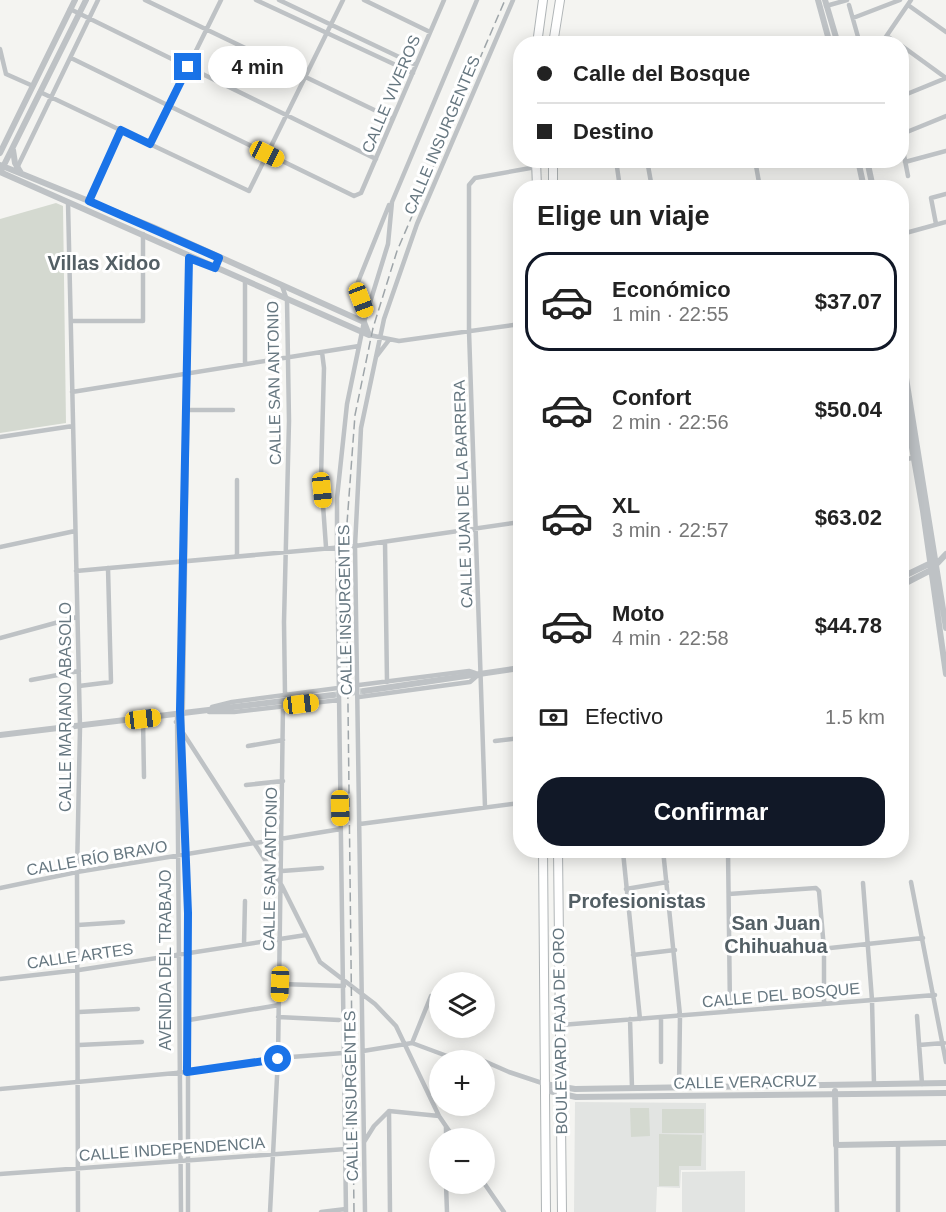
<!DOCTYPE html>
<html lang="es">
<meta charset="utf-8">
<style>
:root{--surface:#fff;--page:#f6f6f6;--text:#222;--muted:#767676;--line:#e0e0e0;--accent:#111827}
body{margin:0;font-family:Helvetica,sans-serif;background:var(--page);color:var(--text);height:100vh;display:flex;flex-direction:column;font-size:22px;white-space:nowrap}
*{box-sizing:border-box;margin:0}
p{font-size:20px;color:var(--muted)}
.icon{flex:none;width:33px;height:33px;fill:none;stroke:currentColor;stroke-width:2;stroke-linecap:round;stroke-linejoin:round}
.map{position:relative;flex:1;overflow:hidden}
.side{position:absolute;left:513px;top:180px;width:396px;height:678px;display:flex;flex-direction:column;background:var(--surface);border-radius:24px;box-shadow:0 3px 15px #0003}
.side>*{flex:none}
.guide{position:absolute;left:513px;top:36px;width:396px;height:132px;border-radius:24px;box-shadow:0 3px 15px #0003;display:grid;align-content:center;height:132px;padding:0 24px;background:var(--surface)}
.tools{position:absolute;left:429px;top:972px;display:grid;gap:12px}
.tools a{display:grid;place-items:center;width:66px;height:66px;border-radius:50%;background:var(--surface);box-shadow:0 3px 15px #0003;font-size:30px}
.end{position:absolute;width:27px;height:27px;margin:-14px;border:8px solid #1a73e8;background:#fff;box-shadow:0 0 0 3px #fff}
.from{border-radius:50%}
.bubble{position:absolute;height:42px;border-radius:21px;background:var(--surface);box-shadow:0 3px 15px #0003;font-size:20px;font-weight:700;line-height:42px;text-align:center}
.car{position:absolute;width:18px;height:36px;margin:-18px -9px;border-radius:8px;box-shadow:0 0 4px 2px #0007;background:linear-gradient(#f5c518 24%,#345 0 40%,#f5c518 0 76%,#345 0 86%,#f5c518 0)}
.guide b{display:flex;align-items:center;gap:21px;height:57px;font-size:22px}
.guide b+b{border-top:2px solid var(--line)}
.guide i{width:15px;height:15px;background:var(--text)}
ul{padding:0;list-style:none}
li{display:flex;align-items:center;gap:18px;height:99px;margin:0 12px 9px;padding:0 12px;border:3px solid transparent;border-radius:24px}
li div{flex:1}
li b{display:block;font-size:22px}
li em{font-style:normal;font-weight:700}
li.on{border-color:var(--accent)}
li>.icon{width:54px;height:54px;stroke-width:1.5}
h2{padding:0 24px;font-size:27px;line-height:72px}
.pay{display:flex;align-items:center;gap:15px;height:66px;padding:0 24px;font-size:22px}
.pay p{margin-inline-start:auto}
.cta{display:flex;gap:12px;margin-top:auto;padding:12px 24px}
.cta a{flex:1;height:69px;border-radius:24px;background:var(--accent);color:#fff;font-size:24px;font-weight:700;line-height:69px;text-align:center}
.map>svg:first-child{display:block}
</style>
<div class="map">
<svg width="946" height="1212" viewBox="0 0 946 1212">
<rect width="100%" height="100%" fill="#f4f4f1"/>
<!-- built -->
<path fill="#e2e4e2" d="M 575,1102 L 706,1103 L 706,1170 L 681,1170 L 680,1188 L 657,1187 L 656,1212 L 574,1212 Z
M 745,1171 L 745,1212 L 682,1212 L 682,1172 Z"/>
<!-- green -->
<path fill="#d4d9d0" d="M 56,203 L 63,206 L 66,423 L 0,433 L 0,219 Z
M 630,1108 L 649,1108 L 650,1136 L 631,1137 Z
M 662,1109 L 704,1109 L 704,1133 L 662,1133 Z
M 659,1134 L 702,1135 L 701,1166 L 679,1166 L 679,1186 L 659,1186 Z"/>
<g fill="none" stroke-linecap="round" stroke-linejoin="round">
<!-- tertiary-tunnel -->
<path stroke="#c9cecf" stroke-width="6" stroke-dasharray="6 3" stroke-linecap="butt" d="M 333,695 L 364,691"/>
<defs>
<path id="primary" d="M 537,44 L 543,0
M 553,44 L 560,0
M 536,160 L 537,188
M 553,160 L 553,188
M 543,850 L 546,1212
M 558,850 L 562,1212"/>
</defs>
<!-- primary casing -->
<use href="#primary" stroke="#b0b5b7" stroke-width="10"/>
<!-- minor -->
<path stroke="#bec2c5" stroke-width="4.5" d="M 145,0 L 393,119
M 256,0 L 413,73
M 279,0 L 416,65
M 364,0 L 430,32
M 849,5 L 860,44
M 908,5 L 946,32
M 826,6 L 847,0
M 70,9 L 376,159
M 853,18 L 900,0
M 887,36 L 898,44
M 881,44 L 911,0
M 902,46 L 946,78
M 0,49 L 6,74
M 71,58 L 354,196 L 361,193 L 444,0
M 6,74 L 33,86
M 902,90 L 907,94 L 946,78
M 40,92 L 249,191 L 343,0
M 902,134 L 946,116
M 150,144 L 221,0
M 902,145 L 908,176
M 616,160 L 620,188
M 647,160 L 652,188
M 755,160 L 760,188
M 905,162 L 946,151
M 553,164 L 574,160
M 17,168 L 98,0
M 89,201 L 121,130
M 68,202 L 80,727 L 77,872 L 78,1212
M 936,224 L 931,198 L 946,194
M 902,234 L 946,222
M 114,258 L 143,265
M 282,286 L 287,300 L 289,421 L 284,622 L 285,695
M 366,314 L 356,287 L 389,205
M 71,321 L 143,321 L 143,234
M 369,335 L 399,341 L 520,324
M 322,352 L 324,368 L 321,477 L 326,547
M 376,357 L 389,340
M 245,364 L 245,282
M 72,392 L 359,346
M 187,410 L 233,410
M 0,437 L 73,426
M 902,460 L 917,457
M 237,480 L 237,555
M 385,542 L 387,682
M 0,547 L 75,531
M 76,571 L 355,546 L 520,522
M 0,638 L 77,617
M 31,680 L 79,671
M 359,685 L 469,671 L 475,673
M 79,686 L 111,682 L 108,568
M 359,697 L 470,682 L 478,675
M 212,707 L 232,702 L 338,688
M 209,712 L 234,712 L 339,700
M 182,714 L 188,953 L 188,1212
M 177,715 L 181,1212
M 143,719 L 144,777
M 176,722 L 282,886 L 320,962 L 375,1004 L 396,1026 L 439,1116 L 454,1138
M 495,741 L 520,738
M 248,746 L 283,740
M 246,785 L 283,781
M 485,807 L 469,331 L 469,185 L 475,178 L 536,167
M 360,824 L 520,803
M 663,850 L 680,1015 L 679,1088
M 728,850 L 730,1010
M 623,852 L 640,1019
M 282,871 L 322,868
M 911,882 L 946,1062
M 863,883 L 872,1000 L 874,1084
M 0,888 L 77,872 L 341,829
M 626,889 L 667,882
M 729,894 L 816,888 L 819,891 L 824,949 L 824,1003
M 78,925 L 123,922
M 244,944 L 245,901
M 730,951 L 793,952 L 923,938
M 633,955 L 675,950
M 0,979 L 79,970 L 306,935
M 280,984 L 344,986
M 79,1012 L 138,1009
M 917,1016 L 922,1084
M 278,1017 L 339,1020
M 661,1017 L 661,1062
M 630,1019 L 632,1088
M 189,1020 L 279,1005
M 561,1025 L 935,995
M 412,1043 L 431,996
M 79,1045 L 142,1042
M 919,1045 L 944,1043
M 363,1051 L 412,1043 L 447,1056 L 481,1060
M 484,1061 L 509,1072 L 545,1084
M 0,1089 L 187,1072 L 278,1058 L 343,1053
M 389,1111 L 390,1212
M 446,1127 L 446,1138
M 364,1142 L 374,1126 L 389,1111 L 439,1116
M 898,1144 L 898,1212
M 836,1145 L 837,1212
M 0,1174 L 346,1149
M 484,1183 L 504,1212
M 446,1184 L 447,1212
M 270,1212 L 278,1058 L 283,706
M 321,1212 L 346,1209
M 346,1212 L 337,546 L 337,498 L 347,404 L 364,322 L 388,244 L 392,202 L 477,0
M 365,1212 L 355,546 L 361,428 L 384,319 L 417,224 L 513,0"/>
<!-- tertiary -->
<path stroke="#bec2c5" stroke-width="6" d="M 818,0 L 830,44
M 825,0 L 838,44
M 13,150 L 15,163 L 21,173
M 0,153 L 75,0
M 858,160 L 864,188
M 867,160 L 873,188
M 0,165 L 153,227 L 364,322 L 369,335
M 2,169 L 86,0
M 0,172 L 369,335
M 902,306 L 906,378 L 946,628
M 902,390 L 923,511 L 946,674
M 902,577 L 931,563
M 902,585 L 931,570 L 946,554
M 364,691 L 520,668
M 182,714 L 189,258
M 0,735 L 333,695
M 545,1084 L 575,1089 L 946,1083
M 545,1090 L 576,1097 L 946,1093
M 835,1091 L 836,1145 L 946,1143"/>
<!-- primary -->
<use href="#primary" stroke="#fff" stroke-width="8"/>
<!-- rail -->
<path stroke="#9ea5a9" stroke-width="1.5" stroke-dasharray="9 4.5" stroke-linecap="butt" d="M 354,1212 L 346,537 L 355,415 L 373,328 L 397,251 L 505,0"/>
</g>
<g fill="none" stroke-linecap="round" stroke-linejoin="round">
<!-- route -->
<path stroke="#1a73e8" stroke-width="8" d="M 188,67 L 150,144 L 121,130 L 89,201 L 219,258 L 215,268 L 189,258 L 180,710 L 188,913 L 187,1072 L 278,1059"/>
</g>
<g text-anchor="middle" dominant-baseline="central" stroke-width="6" stroke-linejoin="round" paint-order="stroke">
<!-- street labels -->
<g font-size="16" fill="#667780" stroke="#fff">
<text transform="translate(391 94) rotate(-67)">CALLE VIVEROS</text>
<text transform="translate(442 135) rotate(-67)">CALLE INSURGENTES</text>
<text transform="translate(274 383) rotate(-91)">CALLE SAN ANTONIO</text>
<text transform="translate(463 494) rotate(-92)">CALLE JUAN DE LA BARRERA</text>
<text transform="translate(345 610) rotate(-91)">CALLE INSURGENTES</text>
<text transform="translate(65 707) rotate(-90)">CALLE MARIANO ABASOLO</text>
<text transform="translate(97 858) rotate(-10)">CALLE RÍO BRAVO</text>
<text transform="translate(270 869) rotate(-89)">CALLE SAN ANTONIO</text>
<text transform="translate(80 956) rotate(-8)">CALLE ARTES</text>
<text transform="translate(165 960) rotate(-90)">AVENIDA DEL TRABAJO</text>
<text transform="translate(781 995) rotate(-5)">CALLE DEL BOSQUE</text>
<text transform="translate(560 1031) rotate(-91)">BOULEVARD FAJA DE ORO</text>
<text transform="translate(745 1082) rotate(-1)">CALLE VERACRUZ</text>
<text transform="translate(351 1096) rotate(-91)">CALLE INSURGENTES</text>
<text transform="translate(172 1149) rotate(-4)">CALLE INDEPENDENCIA</text>
</g>
<!-- quarter labels -->
<g font-size="20" font-weight="bold" fill="#535f65" stroke="#fff">
<text x="104" y="263">Villas Xidoo</text>
<text x="637" y="901">Profesionistas</text>
<text x="776" y="923">San Juan<tspan x="776" dy="23">Chihuahua</tspan></text>
</g>
</g>
</svg>
<div class="tools">
<a><svg class="icon" aria-label="layers" viewBox="0 0 24 24"><path d="M12 4l9 5-9 5-9-5zM3 14l9 5 9-5"/></svg></a>
<a>+</a>
<a>−</a>
</div>
<i class="end from" style="left:278px;top:1059px"></i>
<i class="end" style="left:188px;top:67px"></i>
<div class="bubble" style="left:208px;top:46px;width:99px">4 min</div>
<i class="car" style="left:267px;top:154px;rotate:116deg"></i>
<i class="car" style="left:361px;top:300px;rotate:159deg"></i>
<i class="car" style="left:322px;top:490px;rotate:174deg"></i>
<i class="car" style="left:301px;top:704px;rotate:83deg"></i>
<i class="car" style="left:143px;top:719px;rotate:83deg"></i>
<i class="car" style="left:340px;top:808px;rotate:179deg"></i>
<i class="car" style="left:280px;top:984px;rotate:182deg"></i>
<div class="guide">
<b><i class="from"></i>Calle del Bosque</b>
<b><i></i>Destino</b>
</div>
<section class="side">
<h2>Elige un viaje</h2>
<ul>
<li class="on"><svg class="icon" aria-label="car" viewBox="0 0 24 24"><path d="M5 17H2v-5l4-1 3-4h7l3 4 3 1v5h-3M9 17h6M6 11h13"/><circle cx="7" cy="17" r="2"/><circle cx="17" cy="17" r="2"/></svg><div><b>Económico</b><p>1 min · 22:55</p></div><em>$37.07</em></li>
<li><svg class="icon" aria-label="car" viewBox="0 0 24 24"><path d="M5 17H2v-5l4-1 3-4h7l3 4 3 1v5h-3M9 17h6M6 11h13"/><circle cx="7" cy="17" r="2"/><circle cx="17" cy="17" r="2"/></svg><div><b>Confort</b><p>2 min · 22:56</p></div><em>$50.04</em></li>
<li><svg class="icon" aria-label="car" viewBox="0 0 24 24"><path d="M5 17H2v-5l4-1 3-4h7l3 4 3 1v5h-3M9 17h6M6 11h13"/><circle cx="7" cy="17" r="2"/><circle cx="17" cy="17" r="2"/></svg><div><b>XL</b><p>3 min · 22:57</p></div><em>$63.02</em></li>
<li><svg class="icon" aria-label="car" viewBox="0 0 24 24"><path d="M5 17H2v-5l4-1 3-4h7l3 4 3 1v5h-3M9 17h6M6 11h13"/><circle cx="7" cy="17" r="2"/><circle cx="17" cy="17" r="2"/></svg><div><b>Moto</b><p>4 min · 22:58</p></div><em>$44.78</em></li>
</ul>
<div class="pay"><svg class="icon" aria-label="cash" viewBox="0 0 24 24"><path d="M3 7h18v10H3z"/><circle cx="12" cy="12" r="2"/></svg>Efectivo<p>1.5 km</p></div>
<div class="cta"><a>Confirmar</a></div>
</section>
</div>
